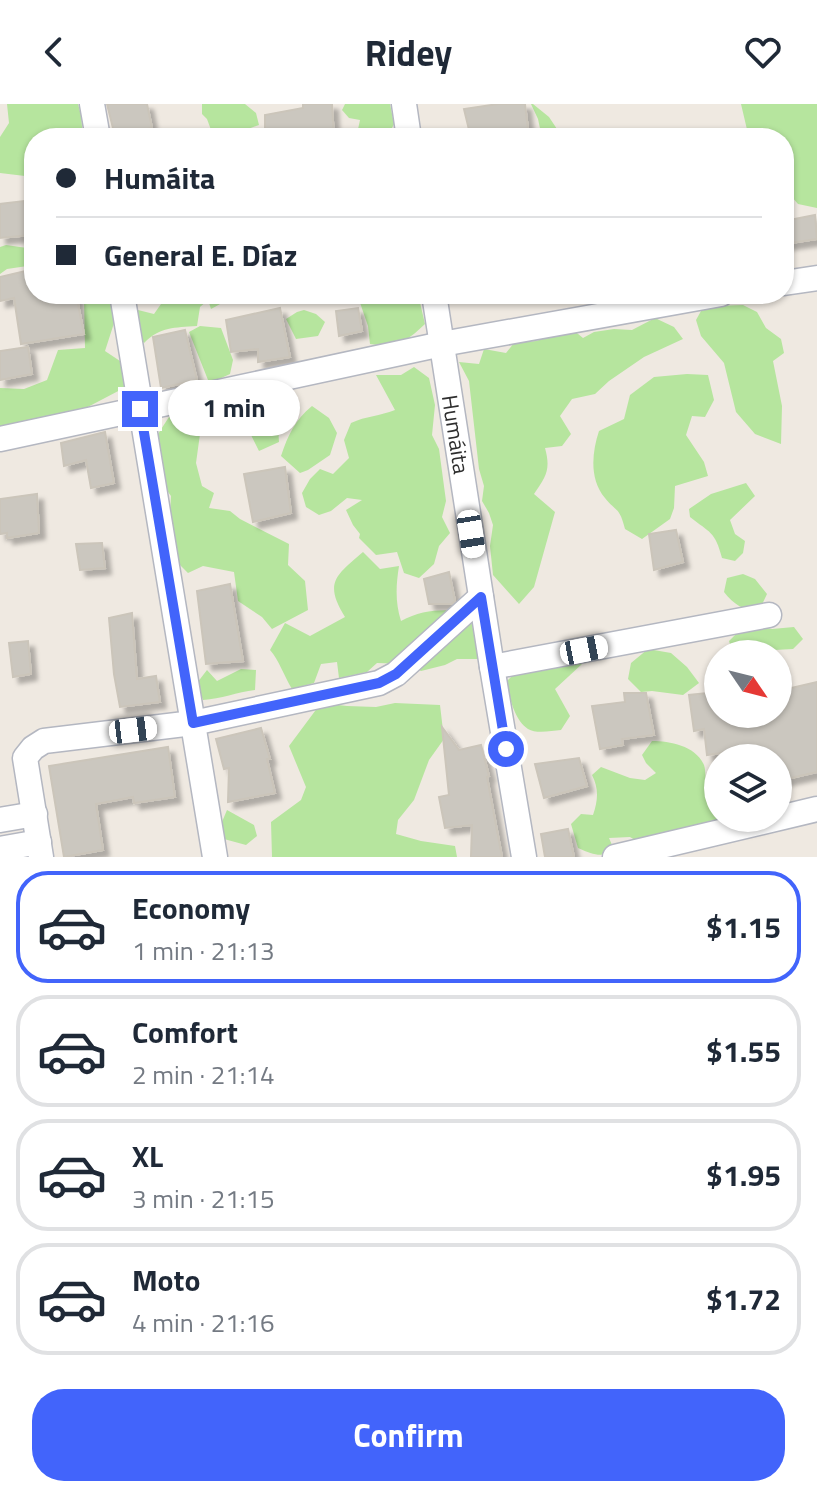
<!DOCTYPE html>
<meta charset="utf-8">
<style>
:root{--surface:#fff;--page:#f6f6f7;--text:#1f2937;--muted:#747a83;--line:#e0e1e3;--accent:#4264fb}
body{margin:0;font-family:"Titillium Web",sans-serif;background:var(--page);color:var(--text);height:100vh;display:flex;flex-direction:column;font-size:30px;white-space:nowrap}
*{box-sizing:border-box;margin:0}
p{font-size:26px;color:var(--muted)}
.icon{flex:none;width:44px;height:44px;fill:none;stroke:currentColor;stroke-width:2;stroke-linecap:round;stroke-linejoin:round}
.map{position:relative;height:753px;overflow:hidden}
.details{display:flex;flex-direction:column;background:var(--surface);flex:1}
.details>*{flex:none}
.top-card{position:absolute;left:24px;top:24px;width:770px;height:176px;border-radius:32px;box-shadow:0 2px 6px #0004;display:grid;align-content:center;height:176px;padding:0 32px;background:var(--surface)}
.needle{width:52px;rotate:125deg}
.controls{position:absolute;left:704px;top:536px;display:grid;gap:16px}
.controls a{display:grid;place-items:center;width:88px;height:88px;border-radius:50%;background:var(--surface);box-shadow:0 2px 6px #0004;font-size:40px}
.end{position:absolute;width:36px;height:36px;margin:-18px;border:10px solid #4264fb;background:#fff;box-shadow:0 0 0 4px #fff}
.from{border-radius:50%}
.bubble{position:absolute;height:56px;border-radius:28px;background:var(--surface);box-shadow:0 2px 6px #0004;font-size:26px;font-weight:700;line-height:56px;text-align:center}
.car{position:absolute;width:24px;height:48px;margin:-24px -12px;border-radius:10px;box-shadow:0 0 6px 2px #0007;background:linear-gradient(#fff 24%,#345 0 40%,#fff 0 76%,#345 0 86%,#fff 0)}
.top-card b{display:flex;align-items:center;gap:28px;height:76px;font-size:30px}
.top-card b+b{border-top:2px solid var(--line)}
.top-card i{width:20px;height:20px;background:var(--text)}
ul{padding:14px 0 0;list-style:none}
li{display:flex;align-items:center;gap:24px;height:112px;margin:0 16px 12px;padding:0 16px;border:4px solid var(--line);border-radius:32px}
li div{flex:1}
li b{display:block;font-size:30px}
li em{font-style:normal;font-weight:700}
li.on{border-color:var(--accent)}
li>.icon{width:72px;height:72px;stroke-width:1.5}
.primary-button{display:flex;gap:16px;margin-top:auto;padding:16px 32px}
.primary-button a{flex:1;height:92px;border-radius:32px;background:var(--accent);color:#fff;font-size:32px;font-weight:700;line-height:92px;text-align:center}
header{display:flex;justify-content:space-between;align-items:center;height:104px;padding:0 32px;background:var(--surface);font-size:36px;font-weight:700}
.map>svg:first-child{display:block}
</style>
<header><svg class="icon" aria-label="back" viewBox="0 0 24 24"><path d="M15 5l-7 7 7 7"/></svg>Ridey<svg class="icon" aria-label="heart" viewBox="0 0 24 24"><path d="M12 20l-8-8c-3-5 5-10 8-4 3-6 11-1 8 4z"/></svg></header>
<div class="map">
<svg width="817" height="753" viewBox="0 0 817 753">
<defs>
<filter id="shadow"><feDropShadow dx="6" dy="6" stdDeviation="2" flood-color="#0004"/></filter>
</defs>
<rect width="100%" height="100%" fill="#efe9e1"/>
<!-- green -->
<path fill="#b6e59e" d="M 7,0 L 78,0 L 81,11 L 83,34 L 34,34 L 34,110 L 25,72 L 0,69 L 0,33 L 9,19 Z
M 202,0 L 245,0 L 256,9 L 259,21 L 245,26 L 238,34 L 214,34 L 207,15 L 202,10 Z
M 345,0 L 390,0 L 394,20 L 388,32 L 362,34 L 357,30 L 360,16 L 349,14 L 342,6 Z
M 531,0 L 533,0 L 549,13 L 563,34 L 542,34 L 538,15 Z
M 741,0 L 817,0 L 817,104 L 798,100 L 784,84 L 784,34 L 749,34 Z
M 6,141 L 34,145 L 34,161 L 7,165 L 0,170 L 0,143 Z
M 82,190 L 116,190 L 115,216 L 105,247 L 123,259 L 128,273 L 124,284 L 82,306 L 0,327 L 0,284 L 24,285 L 47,276 L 58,246 L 85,244 L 84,194 Z
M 159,190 L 258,190 L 256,195 C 235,185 227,198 211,205 L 208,196 L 200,203 L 197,222 C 174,224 161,222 144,239 L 135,229 L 134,205 L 154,210 L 161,200 Z
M 357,190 L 418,190 L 425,220 C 406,238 397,244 370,240 L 368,222 Z
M 743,201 L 757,208 L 766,224 L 781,235 L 784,249 L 773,257 L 782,302 L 781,340 L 755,330 L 736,308 L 724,259 L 701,232 L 696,216 L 701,207 L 715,202 Z
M 304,206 L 316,210 L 325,218 L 318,232 L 296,235 L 286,215 L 297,208 Z
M 655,214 L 674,223 L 683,235 L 644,253 L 609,277 L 595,290 L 572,295 L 560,312 L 571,330 L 562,342 L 545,344 C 551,366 546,372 534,390 L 555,408 L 534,483 L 519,500 L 493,471 L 490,442 L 493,421 L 489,409 L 482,397 L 484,382 L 479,365 L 469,277 L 459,258 L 479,260 L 484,245 L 506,249 L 514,239 L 536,237 L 572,225 L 583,234 L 594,228 L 614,225 L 632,226 Z
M 200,222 L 221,224 L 233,256 L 230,270 L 217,276 L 208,276 L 189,228 Z
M 414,263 L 429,274 L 435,301 L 432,331 L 439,345 L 446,397 L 442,413 L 450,429 L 439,442 L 434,460 L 419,474 L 404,469 L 397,448 L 376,451 L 359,434 L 360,430 L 353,421 L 346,406 L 362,396 L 347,394 L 331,407 L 319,411 L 306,403 L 302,389 L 310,375 L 320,365 L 333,370 L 349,354 L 344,336 L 351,319 C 366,312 380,312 395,306 L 376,271 L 401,271 Z
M 687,270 L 708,271 L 714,296 L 705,313 L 692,312 L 686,331 L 704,358 L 708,372 L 675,382 L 674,404 L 670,415 L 642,435 L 625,425 C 619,402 617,409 605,394 C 589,375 592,348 599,327 L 624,315 L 630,291 L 654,273 Z
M 241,292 L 250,299 L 246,313 L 234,319 L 220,314 L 215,307 L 225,294 Z
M 312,302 L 329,314 L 337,329 L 330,351 L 308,366 L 300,369 L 281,352 C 288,331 295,316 312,302 Z
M 169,313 L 190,318 L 200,330 L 196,359 L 202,382 L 214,389 L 209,404 L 230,407 L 240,415 L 289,440 L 288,461 L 305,477 L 308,506 L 272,525 L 262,513 L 238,497 L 234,468 L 203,462 L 188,469 L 176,457 L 170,410 L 171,392 L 163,381 L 156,333 Z
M 260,317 L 278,323 L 279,338 L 259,347 L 250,329 Z
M 746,379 L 755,392 L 730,416 L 735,430 L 745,437 L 743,449 L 735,457 L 722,454 C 715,427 710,429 690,413 L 689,405 L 711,390 Z
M 363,448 L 380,465 L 399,462 C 396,481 395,498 401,517 C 423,505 445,505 469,508 L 480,555 L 457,555 L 445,561 L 421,567 L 409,560 L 377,559 L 367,568 L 339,574 L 337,558 L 321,560 L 314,579 L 292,585 C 284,572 279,556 270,546 L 285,519 L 310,532 L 345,513 C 324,479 335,472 363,448 Z
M 743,470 L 755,475 L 767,490 L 758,509 C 743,505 734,501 724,488 L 727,474 Z
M 753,522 L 772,525 L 794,523 L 803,535 L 793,545 L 774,546 L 757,545 L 759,550 L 733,550 L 729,537 L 742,524 Z
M 648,545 L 671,549 L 687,563 L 699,579 L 683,591 L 652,587 L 641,588 L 628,575 L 631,559 Z
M 560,557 L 582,560 L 555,585 L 570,612 L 561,626 C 551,627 536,630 528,625 C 514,616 509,592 507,577 L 517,567 Z
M 241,565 L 256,566 L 255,586 C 237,588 221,595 203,596 L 197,579 L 207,566 L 217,577 Z
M 321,599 L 347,602 L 376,603 L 395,599 L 440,601 L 444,635 L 429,656 L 414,696 L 398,716 L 396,730 L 421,737 L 455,742 L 457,753 L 272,753 L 271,718 L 301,696 L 306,683 L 289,642 Z
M 652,637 C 670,637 696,642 704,661 C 706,667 705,675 706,681 L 716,684 L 718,690 L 718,714 L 725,714 L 725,723 L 640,739 L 630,733 L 609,734 L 615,748 C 599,753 594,751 578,744 L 571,720 L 581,710 L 593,711 C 598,696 599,685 592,671 L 601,663 L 630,674 L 645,676 L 656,669 L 646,659 L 642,651 Z
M 227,706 L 254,721 L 257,732 L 246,741 L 224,735 L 219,725 Z"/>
<!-- building -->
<path fill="#cbc7bf" stroke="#cbc5ba" stroke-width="2" filter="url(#shadow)" d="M 107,0 L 147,0 L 152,24 L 115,32 Z
M 303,0 L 332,0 L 334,34 L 265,34 L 265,11 L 303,4 Z
M 498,0 L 525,0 L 529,34 L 471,34 L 464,5 Z
M 24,97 L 30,131 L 0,134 L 0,100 Z
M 815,111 L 817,135 L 784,140 L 784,117 Z
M 34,165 L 34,190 L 76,190 L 84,230 L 21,240 L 14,194 L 0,197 L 0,173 Z
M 280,204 L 290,253 L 258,258 L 258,245 L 231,248 L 226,216 Z
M 358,204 L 362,227 L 339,232 L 336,207 Z
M 185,226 L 197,276 L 161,284 L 153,233 Z
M 28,243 L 32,270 L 0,276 L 0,247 Z
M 105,328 L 114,379 L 91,384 L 86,356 L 64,362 L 61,339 Z
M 285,363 L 291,409 L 253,418 L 244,370 Z
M 37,390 L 39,429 L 7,434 L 7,429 L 0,430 L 0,395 Z
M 676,426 L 683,458 L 654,466 L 649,430 Z
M 102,439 L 105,464 L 80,466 L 76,440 Z
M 449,468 L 455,497 L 451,500 L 429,500 L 424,475 Z
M 230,480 L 243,557 L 206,560 L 197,487 Z
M 132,509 L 137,575 L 156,572 L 160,598 L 120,603 L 114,570 L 109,514 Z
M 28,537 L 31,570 L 13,573 L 9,539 Z
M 817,578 L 817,668 L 778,677 L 778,654 L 737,654 L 736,647 L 707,651 L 704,625 L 694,627 L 689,591 L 717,588 L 718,610 L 778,610 L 778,587 Z
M 624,589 L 646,589 L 654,631 L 622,635 L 623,641 L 600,645 L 592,602 L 625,598 Z
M 442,623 L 459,646 L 481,641 L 489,672 L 487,673 L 502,753 L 471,753 L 472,721 L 445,724 L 439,693 L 449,691 Z
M 261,624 L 270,655 L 267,655 L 275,689 L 228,698 L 229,664 L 224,665 L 216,635 Z
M 168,643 L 175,693 L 134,699 L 133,693 L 96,700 L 103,746 L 64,753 L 49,662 Z
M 579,654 L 587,682 L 544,694 L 535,660 Z
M 568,725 L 574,753 L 545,753 L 541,730 Z"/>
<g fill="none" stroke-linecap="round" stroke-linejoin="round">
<defs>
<g id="minor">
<path d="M 92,0 L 98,34"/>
<path d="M 404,0 L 409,34"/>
<path d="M 784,179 L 817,174"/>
<path d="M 122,190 L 215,753"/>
<path id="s1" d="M 434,190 L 492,563 L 524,753"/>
<path d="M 0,335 L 442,240 L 721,190"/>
<path d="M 492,563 L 769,511"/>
<path d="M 0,716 L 35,710"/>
<path d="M 0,745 L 39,738"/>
<path d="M 41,753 L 25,654 L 33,644 L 44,637 L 193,619 L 379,579 L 396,570 L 481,493"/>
<path d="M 615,753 L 817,705"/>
</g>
</defs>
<!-- minor casing -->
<use href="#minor" stroke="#b4b7c1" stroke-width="27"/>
<!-- minor -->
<use href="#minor" stroke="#fff" stroke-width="24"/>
</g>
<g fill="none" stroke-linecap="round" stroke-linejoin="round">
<!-- route -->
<path stroke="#4264fb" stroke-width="10" d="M 140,305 L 193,619 L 379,579 L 396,570 L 481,493 L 506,645"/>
</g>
<g text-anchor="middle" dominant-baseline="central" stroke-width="8" stroke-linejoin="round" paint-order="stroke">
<!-- street labels -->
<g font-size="22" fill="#2e2e2e" stroke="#fff">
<text stroke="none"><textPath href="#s1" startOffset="142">Humáita</textPath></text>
</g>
</g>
</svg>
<div class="controls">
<a><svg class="needle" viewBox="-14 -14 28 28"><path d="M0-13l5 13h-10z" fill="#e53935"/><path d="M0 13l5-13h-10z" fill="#747a83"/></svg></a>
<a><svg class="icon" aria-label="layers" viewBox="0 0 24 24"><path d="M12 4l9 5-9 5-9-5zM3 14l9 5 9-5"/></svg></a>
</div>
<i class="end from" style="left:506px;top:645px"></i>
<i class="end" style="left:140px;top:305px"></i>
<div class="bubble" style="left:168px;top:276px;width:132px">1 min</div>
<i class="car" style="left:471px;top:430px;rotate:171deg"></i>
<i class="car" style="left:584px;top:546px;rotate:79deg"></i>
<i class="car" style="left:133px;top:626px;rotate:83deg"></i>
<div class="top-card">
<b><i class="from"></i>Humáita</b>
<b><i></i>General E. Díaz</b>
</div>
</div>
<section class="details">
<ul>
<li class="on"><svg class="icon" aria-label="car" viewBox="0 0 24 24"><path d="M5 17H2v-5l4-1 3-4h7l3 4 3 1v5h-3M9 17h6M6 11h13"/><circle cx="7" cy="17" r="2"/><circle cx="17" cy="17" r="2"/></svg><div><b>Economy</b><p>1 min · 21:13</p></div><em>$1.15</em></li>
<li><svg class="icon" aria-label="car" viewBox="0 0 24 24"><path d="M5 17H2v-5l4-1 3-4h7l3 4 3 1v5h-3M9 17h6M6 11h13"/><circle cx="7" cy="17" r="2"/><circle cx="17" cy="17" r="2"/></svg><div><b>Comfort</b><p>2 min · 21:14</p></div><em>$1.55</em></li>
<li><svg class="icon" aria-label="car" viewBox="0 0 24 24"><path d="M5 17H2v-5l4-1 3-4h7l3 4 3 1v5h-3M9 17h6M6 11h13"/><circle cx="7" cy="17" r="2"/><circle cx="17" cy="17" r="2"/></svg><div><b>XL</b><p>3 min · 21:15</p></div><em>$1.95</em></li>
<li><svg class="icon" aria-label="car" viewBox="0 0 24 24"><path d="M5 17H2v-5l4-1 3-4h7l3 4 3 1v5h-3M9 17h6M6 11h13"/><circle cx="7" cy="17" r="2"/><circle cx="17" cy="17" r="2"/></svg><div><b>Moto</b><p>4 min · 21:16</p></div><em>$1.72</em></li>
</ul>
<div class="primary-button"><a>Confirm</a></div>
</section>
